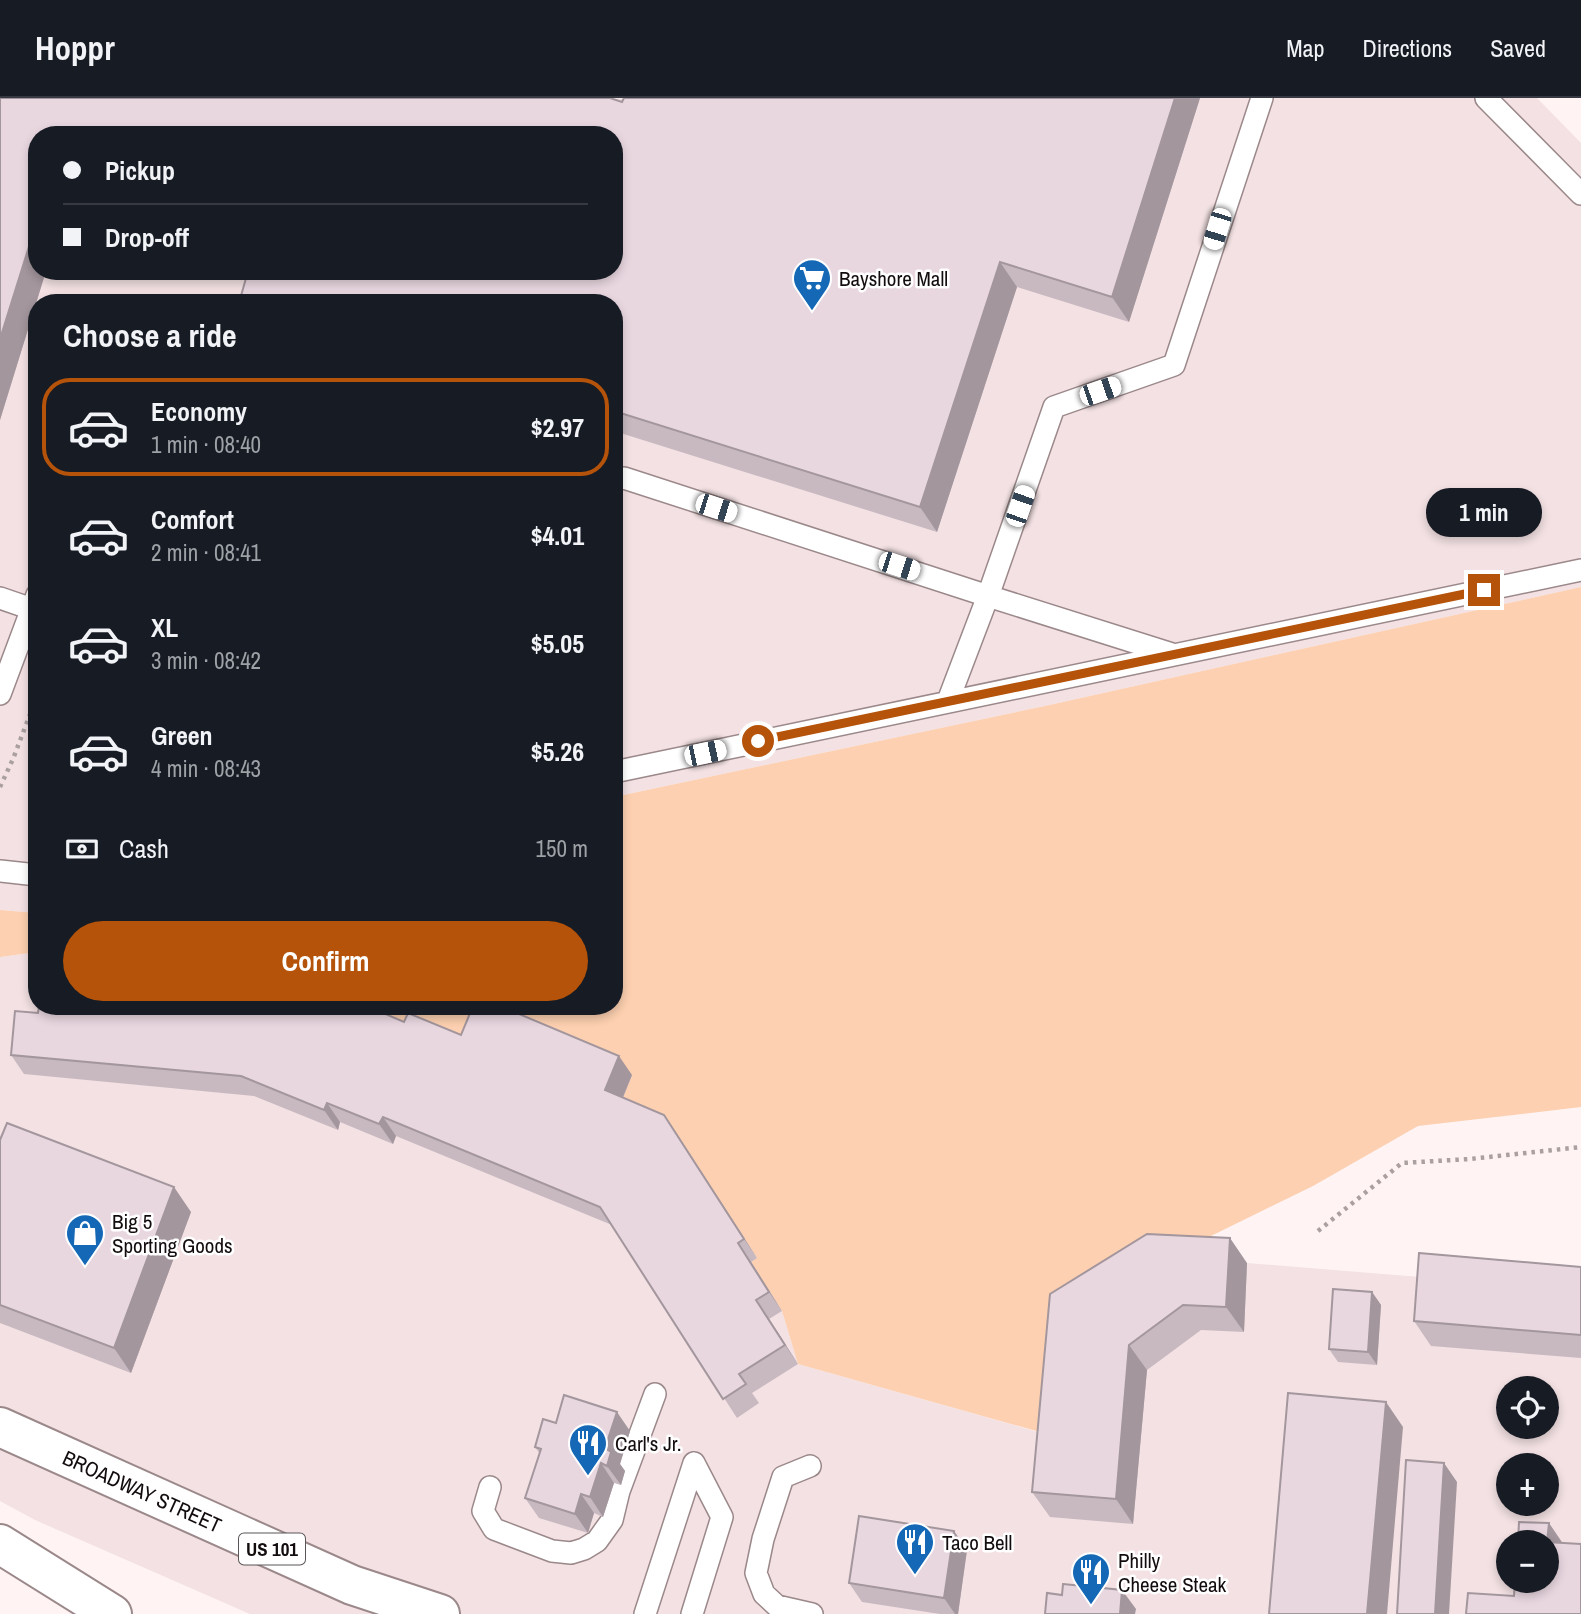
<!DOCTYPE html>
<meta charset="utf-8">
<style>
:root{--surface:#171b24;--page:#20242c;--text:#f1f3f6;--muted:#9ea1a6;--line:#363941;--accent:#b45309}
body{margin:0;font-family:"Archivo Narrow",sans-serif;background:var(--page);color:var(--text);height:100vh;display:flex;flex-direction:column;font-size:26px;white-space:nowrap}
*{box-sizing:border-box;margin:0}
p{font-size:23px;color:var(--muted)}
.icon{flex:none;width:38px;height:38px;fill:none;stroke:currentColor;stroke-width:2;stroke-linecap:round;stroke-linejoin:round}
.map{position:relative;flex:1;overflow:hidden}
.panel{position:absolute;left:28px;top:196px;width:595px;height:721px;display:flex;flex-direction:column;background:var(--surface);border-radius:28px;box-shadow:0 4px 10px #0003}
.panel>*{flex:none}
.banner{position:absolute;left:28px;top:28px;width:595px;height:154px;border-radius:28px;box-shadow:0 4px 10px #0003;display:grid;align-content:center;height:154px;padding:0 35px;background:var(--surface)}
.buttons{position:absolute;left:1496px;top:1278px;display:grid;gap:14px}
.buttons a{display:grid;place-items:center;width:63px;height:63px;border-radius:50%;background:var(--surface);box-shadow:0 4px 10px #0003;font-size:35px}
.end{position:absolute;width:32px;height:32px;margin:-16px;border:9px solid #b45309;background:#fff;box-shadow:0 0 0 4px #fff}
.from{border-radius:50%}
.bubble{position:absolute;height:49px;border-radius:24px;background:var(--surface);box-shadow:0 4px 10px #0003;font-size:23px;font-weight:700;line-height:49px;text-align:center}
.car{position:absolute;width:21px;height:42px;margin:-21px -10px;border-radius:9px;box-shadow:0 0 5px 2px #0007;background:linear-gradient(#fff 24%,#345 0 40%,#fff 0 76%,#345 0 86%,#fff 0)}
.banner b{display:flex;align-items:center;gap:24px;height:66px;font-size:26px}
.banner b+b{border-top:2px solid var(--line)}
.banner i{width:18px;height:18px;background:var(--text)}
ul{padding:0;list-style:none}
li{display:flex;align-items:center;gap:21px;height:98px;margin:0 14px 10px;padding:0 21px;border:4px solid transparent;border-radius:28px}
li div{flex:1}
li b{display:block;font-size:26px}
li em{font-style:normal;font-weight:700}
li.on{border-color:var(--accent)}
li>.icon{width:63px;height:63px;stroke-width:1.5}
h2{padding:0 35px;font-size:32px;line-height:84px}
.pay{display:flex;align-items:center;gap:18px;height:77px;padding:0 35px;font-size:26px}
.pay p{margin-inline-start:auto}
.button{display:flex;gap:14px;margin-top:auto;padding:14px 35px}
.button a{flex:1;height:80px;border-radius:42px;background:var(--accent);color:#fff;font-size:28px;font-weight:700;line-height:80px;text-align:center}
header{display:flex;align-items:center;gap:42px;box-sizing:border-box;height:98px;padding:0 35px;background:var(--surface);border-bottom:2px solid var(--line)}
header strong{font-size:33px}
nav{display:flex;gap:38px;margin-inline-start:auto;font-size:24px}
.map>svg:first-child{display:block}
</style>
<header>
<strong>Hoppr</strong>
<nav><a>Map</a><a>Directions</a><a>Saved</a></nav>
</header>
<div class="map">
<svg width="1581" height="1516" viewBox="0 0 1581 1516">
<rect width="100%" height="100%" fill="#fff3f4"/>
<!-- built -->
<path fill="#f3e1e3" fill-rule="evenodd" d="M 0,0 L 1537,0 L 1581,45 L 1581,489 L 1045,608 L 614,699 L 614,205 L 37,205 L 37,815 L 0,812 ZM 37,37 L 614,37 L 614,173 L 37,173 Z
M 37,854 L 37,908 L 296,908 L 632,977 L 677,1036 L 757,1160 L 782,1213 L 798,1266 L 1045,1336 L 1164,1161 L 1247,1165 L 1581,1192 L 1581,1516 L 250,1516 L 35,1422 L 0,1403 L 0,859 ZM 1508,1290 L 1547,1290 L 1547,1328 L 1508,1328 ZM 1508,1367 L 1547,1367 L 1547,1405 L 1508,1405 ZM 1508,1444 L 1547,1444 L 1547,1482 L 1508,1482 Z"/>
<!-- green -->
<path fill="#fcd0b0" d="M 1581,489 L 1581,1009 L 1418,1028 L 1313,1088 L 1164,1161 L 1054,1338 L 798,1266 L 782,1213 L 751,1164 L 757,1160 L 677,1036 L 618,1011 L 632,977 L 475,956 L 296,908 L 614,908 L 614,699 L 1045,608 Z
M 0,812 L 37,815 L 37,854 L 0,859 Z"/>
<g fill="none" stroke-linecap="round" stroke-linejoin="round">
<defs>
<path id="service" d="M 1486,0 L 1581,96
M 614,382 L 624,380 L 988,498 L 1054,309 L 1174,267 L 1262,0
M 0,500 L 32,511
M 0,596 L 37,497
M 948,603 L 988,498 L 1172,556
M 614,674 L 1581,472
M 0,773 L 37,777
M 810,1368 L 783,1379 L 763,1441 L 756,1475 L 764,1496 L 777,1508 L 812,1516
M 490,1389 L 483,1413 L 494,1431 L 552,1453 L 571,1455 L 584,1451 L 597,1443 L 612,1422 L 619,1393 L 655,1296
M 645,1516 L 694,1365
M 692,1516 L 722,1419 L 694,1365"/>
<path id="secondary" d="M 0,1446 L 112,1516"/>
<g id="trunk">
<path id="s1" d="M 0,1329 L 352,1487 L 440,1516"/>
</g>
</defs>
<!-- service casing -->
<use href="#service" stroke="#9b888a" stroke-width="24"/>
<!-- secondary casing -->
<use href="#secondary" stroke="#9b888a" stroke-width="42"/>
<!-- trunk casing -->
<use href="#trunk" stroke="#9b888a" stroke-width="42"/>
<!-- path -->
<path stroke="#aaa0a1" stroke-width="4.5" stroke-dasharray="3.5 5" stroke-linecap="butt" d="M 0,689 L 13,661 L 37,598
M 1318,1133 L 1402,1065 L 1470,1061 L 1581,1049"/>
<!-- service -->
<use href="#service" stroke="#fff" stroke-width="21"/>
<!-- secondary -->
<use href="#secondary" stroke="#fff" stroke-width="38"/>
<!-- trunk -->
<use href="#trunk" stroke="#fff" stroke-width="38"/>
</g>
<!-- wall -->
<path fill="#c8b9c1" d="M 0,0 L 622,4 L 1200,0 L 1129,224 L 1017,189 L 937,434 L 614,333 L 614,173 L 37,37 L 37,173 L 46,173 L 0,322 Z
M 338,912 L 404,924 L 632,977 L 623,1000 L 677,1036 L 757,1160 L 751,1164 L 782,1213 L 769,1221 L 798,1266 L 752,1295 L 759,1305 L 737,1320 L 612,1127 L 396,1038 L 393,1046 L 340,1024 L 338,1032 L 254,998 L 24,976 L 11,957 L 38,915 Z
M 0,1042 L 191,1114 L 131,1275 L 0,1225 Z
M 1247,1165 L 1244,1234 L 1201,1232 L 1147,1272 L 1133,1426 L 1050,1419 L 1032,1394 L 1050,1196 Z
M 1581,1169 L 1581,1260 L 1431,1248 L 1414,1223 Z
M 1372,1194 L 1381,1207 L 1377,1267 L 1338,1264 L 1329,1251 Z
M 556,1325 L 630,1333 L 620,1366 L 625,1373 L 621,1387 L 614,1385 L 603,1419 L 594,1415 L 588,1435 L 539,1420 L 525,1400 L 540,1356 L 535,1349 Z
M 954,1433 L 967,1452 L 958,1516 L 940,1516 L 862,1504 L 849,1485 Z"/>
<!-- shaded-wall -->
<path fill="#a3969d" d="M 1175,0 L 1200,0 L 1129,224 L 1112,199 Z
M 37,123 L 37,173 L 46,173 L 0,322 L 0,241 Z
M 1000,164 L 1017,189 L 937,434 L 920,409 Z
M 619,958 L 632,977 L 618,1011 L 605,992 Z
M 327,1005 L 340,1024 L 338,1032 L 324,1012 Z
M 664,1017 L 677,1036 L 757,1160 L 744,1141 Z
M 383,1019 L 396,1038 L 393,1046 L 379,1026 Z
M 174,1089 L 191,1114 L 131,1275 L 114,1250 Z
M 1230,1140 L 1247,1165 L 1244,1234 L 1226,1209 Z
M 738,1145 L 751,1164 L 782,1213 L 769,1194 Z
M 1372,1194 L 1381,1207 L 1377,1267 L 1368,1254 Z
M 756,1202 L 769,1221 L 798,1266 L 785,1247 Z
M 1129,1247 L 1147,1272 L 1133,1426 L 1116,1401 Z
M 1386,1304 L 1403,1329 L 1387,1516 L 1367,1516 Z
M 617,1314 L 630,1333 L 620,1366 L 625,1373 L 621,1387 L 607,1368 L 605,1350 Z
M 601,1365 L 614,1385 L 603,1419 L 590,1399 Z
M 1444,1365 L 1457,1384 L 1449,1516 L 1435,1516 Z
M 581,1396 L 594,1415 L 588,1435 L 575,1416 Z
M 1549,1425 L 1566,1450 L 1547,1444 Z
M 954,1433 L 967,1452 L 958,1516 L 955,1516 L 944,1500 Z
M 1122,1492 L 1136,1511 L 1135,1516 L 1120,1516 Z"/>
<!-- building -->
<path fill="#e9d7e0" stroke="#a3969d" stroke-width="2" d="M 0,0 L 610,0 L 622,4 L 624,0 L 1175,0 L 1112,199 L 1000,164 L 920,409 L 614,313 L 614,205 L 239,205 L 248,173 L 614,173 L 614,37 L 37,37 L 37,123 L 0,241 Z
M 39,908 L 328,908 L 338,912 L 339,908 L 367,908 L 404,924 L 408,915 L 461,937 L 473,908 L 500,908 L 619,958 L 605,992 L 664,1017 L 744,1141 L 738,1145 L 769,1194 L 756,1202 L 785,1247 L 739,1276 L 746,1286 L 723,1301 L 600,1109 L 383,1019 L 379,1026 L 327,1005 L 324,1012 L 241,978 L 11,957 L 15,913 L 38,915 Z
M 7,1025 L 174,1089 L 114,1250 L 0,1207 L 0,1042 Z
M 1147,1136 L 1230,1140 L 1226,1209 L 1183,1207 L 1129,1247 L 1116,1401 L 1032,1394 L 1050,1196 Z
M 1419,1155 L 1581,1169 L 1581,1237 L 1414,1223 Z
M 1333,1191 L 1372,1194 L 1368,1254 L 1329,1251 Z
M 1288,1295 L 1386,1304 L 1367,1516 L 1269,1516 Z
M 564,1297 L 617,1314 L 605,1350 L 611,1354 L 607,1368 L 601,1365 L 590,1399 L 581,1396 L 575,1416 L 525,1400 L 541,1351 L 535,1349 L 543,1321 L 556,1325 Z
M 1406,1362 L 1444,1365 L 1435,1516 L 1397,1516 Z
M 859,1418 L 954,1433 L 944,1500 L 849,1485 Z
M 1519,1424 L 1549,1425 L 1547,1444 L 1581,1446 L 1581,1516 L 1466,1516 L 1468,1495 L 1514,1498 L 1515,1482 L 1547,1482 L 1547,1444 L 1518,1444 Z
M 1063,1486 L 1122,1492 L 1120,1516 L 1045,1516 L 1047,1495 L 1062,1497 Z"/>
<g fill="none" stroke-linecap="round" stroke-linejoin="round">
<!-- route -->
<path stroke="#b45309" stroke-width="9" d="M 758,643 L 1484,492"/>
</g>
<!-- icons -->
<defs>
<symbol id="supermarket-pin" viewBox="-11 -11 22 30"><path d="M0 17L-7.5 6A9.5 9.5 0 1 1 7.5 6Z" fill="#1468b6" stroke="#fff"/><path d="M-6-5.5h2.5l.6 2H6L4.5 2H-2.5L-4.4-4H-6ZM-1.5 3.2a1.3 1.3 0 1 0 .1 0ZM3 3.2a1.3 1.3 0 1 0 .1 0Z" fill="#fff"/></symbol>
<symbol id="shop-pin" viewBox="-11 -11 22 30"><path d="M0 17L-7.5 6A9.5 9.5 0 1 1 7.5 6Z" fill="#1468b6" stroke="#fff"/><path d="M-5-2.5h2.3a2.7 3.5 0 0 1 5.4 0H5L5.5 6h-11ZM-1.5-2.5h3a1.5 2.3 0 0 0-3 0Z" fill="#fff"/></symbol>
<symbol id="restaurant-pin" viewBox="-11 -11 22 30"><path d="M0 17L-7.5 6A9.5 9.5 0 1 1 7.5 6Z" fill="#1468b6" stroke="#fff"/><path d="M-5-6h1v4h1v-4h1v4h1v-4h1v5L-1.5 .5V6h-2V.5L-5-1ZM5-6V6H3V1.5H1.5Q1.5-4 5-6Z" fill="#fff"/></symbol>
</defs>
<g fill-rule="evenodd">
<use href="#supermarket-pin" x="790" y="158" width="44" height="60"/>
<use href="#shop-pin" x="63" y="1113" width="44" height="60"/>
<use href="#restaurant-pin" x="566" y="1323" width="44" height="60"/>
<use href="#restaurant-pin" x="893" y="1422" width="44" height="60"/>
<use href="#restaurant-pin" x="1069" y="1452" width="44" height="60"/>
</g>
<g text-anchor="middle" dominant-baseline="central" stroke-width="5" stroke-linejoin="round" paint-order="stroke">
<!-- shield labels -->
<rect fill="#fff" stroke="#5a5556" stroke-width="2" x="239" y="1435.5" width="66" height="31" rx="5"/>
<g font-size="19" font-weight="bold" fill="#130c0d">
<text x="272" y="1451">US 101</text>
</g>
<!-- poi labels -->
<g font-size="21" fill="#130c0d" stroke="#fff" text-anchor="start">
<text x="839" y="180">Bayshore Mall</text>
<text x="112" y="1123">Big 5<tspan x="112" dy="24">Sporting Goods</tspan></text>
<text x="615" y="1345">Carl's Jr.</text>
<text x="942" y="1444">Taco Bell</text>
<text x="1118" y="1462">Philly<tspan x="1118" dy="24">Cheese Steak</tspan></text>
</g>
<!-- street labels -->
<g font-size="21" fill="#130c0d" stroke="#fff">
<text stroke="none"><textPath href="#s1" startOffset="156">BROADWAY STREET</textPath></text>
</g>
</g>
</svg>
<div class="buttons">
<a><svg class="icon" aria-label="locate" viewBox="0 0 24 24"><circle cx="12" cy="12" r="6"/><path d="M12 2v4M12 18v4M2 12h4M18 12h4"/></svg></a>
<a>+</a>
<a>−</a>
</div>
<i class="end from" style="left:758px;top:643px"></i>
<i class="end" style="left:1484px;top:492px"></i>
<div class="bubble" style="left:1426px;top:390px;width:116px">1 min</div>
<i class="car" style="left:1217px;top:131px;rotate:197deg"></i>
<i class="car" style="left:1100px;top:293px;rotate:71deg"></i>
<i class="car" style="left:1020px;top:408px;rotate:19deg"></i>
<i class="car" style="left:716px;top:410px;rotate:108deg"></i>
<i class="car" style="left:899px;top:468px;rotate:108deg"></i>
<i class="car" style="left:705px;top:655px;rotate:78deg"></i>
<div class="banner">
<b><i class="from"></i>Pickup</b>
<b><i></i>Drop-off</b>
</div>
<section class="panel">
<h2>Choose a ride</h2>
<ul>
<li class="on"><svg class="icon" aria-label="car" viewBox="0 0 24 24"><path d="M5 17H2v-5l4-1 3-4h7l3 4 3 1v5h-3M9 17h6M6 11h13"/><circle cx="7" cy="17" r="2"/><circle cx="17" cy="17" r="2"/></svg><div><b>Economy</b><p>1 min · 08:40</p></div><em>$2.97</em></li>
<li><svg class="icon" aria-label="car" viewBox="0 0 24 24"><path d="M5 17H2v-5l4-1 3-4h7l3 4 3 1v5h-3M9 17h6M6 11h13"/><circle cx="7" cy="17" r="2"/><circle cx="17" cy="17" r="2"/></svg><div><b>Comfort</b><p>2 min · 08:41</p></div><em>$4.01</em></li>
<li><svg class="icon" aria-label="car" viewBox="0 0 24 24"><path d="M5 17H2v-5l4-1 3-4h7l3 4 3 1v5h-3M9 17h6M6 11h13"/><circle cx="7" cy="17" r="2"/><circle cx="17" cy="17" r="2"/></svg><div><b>XL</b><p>3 min · 08:42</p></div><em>$5.05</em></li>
<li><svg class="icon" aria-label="car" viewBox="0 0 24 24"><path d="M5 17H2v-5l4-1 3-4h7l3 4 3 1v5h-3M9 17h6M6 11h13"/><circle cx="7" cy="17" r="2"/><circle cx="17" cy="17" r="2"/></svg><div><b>Green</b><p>4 min · 08:43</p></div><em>$5.26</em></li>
</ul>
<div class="pay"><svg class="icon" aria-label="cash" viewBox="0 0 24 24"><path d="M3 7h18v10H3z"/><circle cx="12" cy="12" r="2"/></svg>Cash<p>150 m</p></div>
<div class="button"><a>Confirm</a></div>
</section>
</div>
